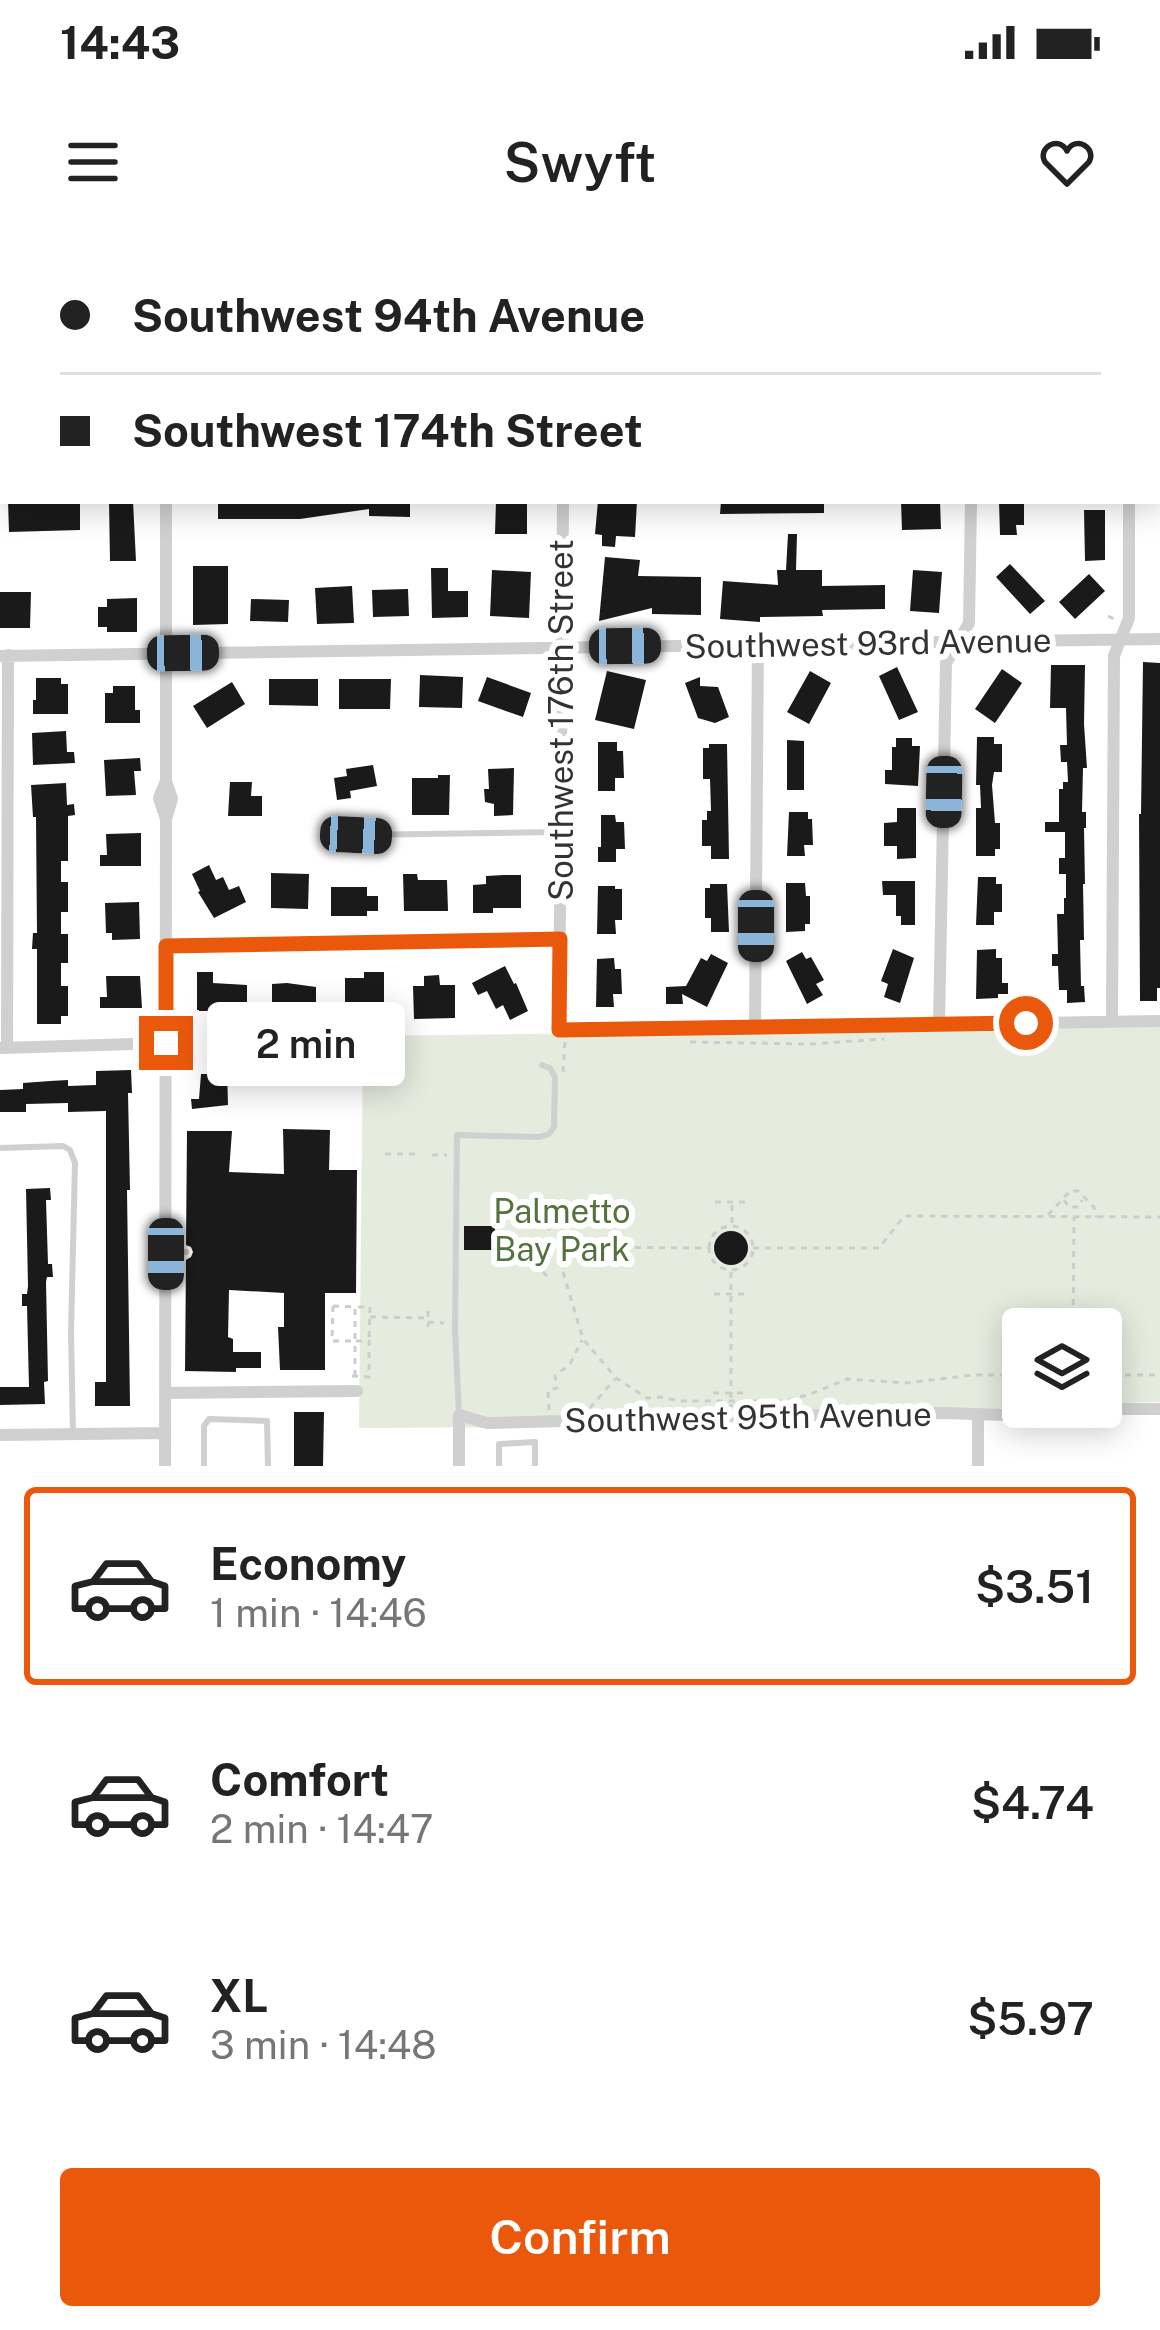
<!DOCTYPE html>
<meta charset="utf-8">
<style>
:root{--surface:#fff;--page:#f6f6f6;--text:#222;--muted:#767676;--line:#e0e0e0;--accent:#ea580c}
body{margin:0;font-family:"Public Sans",sans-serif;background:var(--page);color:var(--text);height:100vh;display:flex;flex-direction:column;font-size:45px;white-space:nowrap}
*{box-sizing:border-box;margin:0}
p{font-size:39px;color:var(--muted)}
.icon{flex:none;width:66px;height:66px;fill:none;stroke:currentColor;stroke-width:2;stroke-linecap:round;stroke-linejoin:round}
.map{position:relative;height:1226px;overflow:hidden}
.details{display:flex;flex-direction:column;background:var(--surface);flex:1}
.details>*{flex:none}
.top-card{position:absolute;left:0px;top:0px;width:1161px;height:264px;box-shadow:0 6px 30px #0003;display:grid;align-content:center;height:264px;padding:0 60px;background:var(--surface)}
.buttons{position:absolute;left:1002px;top:1068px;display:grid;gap:24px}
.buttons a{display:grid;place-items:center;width:120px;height:120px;border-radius:12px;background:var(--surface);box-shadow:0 6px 30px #0003;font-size:60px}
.end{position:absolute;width:54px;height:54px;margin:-27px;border:15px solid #ea580c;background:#fff;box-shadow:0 0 0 6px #fff}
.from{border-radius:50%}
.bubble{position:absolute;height:84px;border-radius:12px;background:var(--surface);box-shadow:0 6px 30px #0003;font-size:39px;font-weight:600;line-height:84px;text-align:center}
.car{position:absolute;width:36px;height:72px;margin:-36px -18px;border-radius:15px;box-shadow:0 0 9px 3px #0007;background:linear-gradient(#222 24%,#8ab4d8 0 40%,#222 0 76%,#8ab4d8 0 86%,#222 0)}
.top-card b{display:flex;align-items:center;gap:42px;height:114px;font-size:45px}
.top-card b+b{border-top:3px solid var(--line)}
.top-card i{width:30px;height:30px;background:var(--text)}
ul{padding:21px 0 0;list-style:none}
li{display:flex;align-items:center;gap:36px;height:198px;margin:0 24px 18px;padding:0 36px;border:6px solid transparent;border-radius:12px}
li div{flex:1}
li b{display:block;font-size:45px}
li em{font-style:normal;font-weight:600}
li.active{border-color:var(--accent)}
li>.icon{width:108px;height:108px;stroke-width:1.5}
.cta{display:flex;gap:24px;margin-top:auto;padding:24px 60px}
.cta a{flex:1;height:138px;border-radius:12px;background:var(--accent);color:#fff;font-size:48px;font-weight:600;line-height:138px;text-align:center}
.status{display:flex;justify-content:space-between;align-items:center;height:84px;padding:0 60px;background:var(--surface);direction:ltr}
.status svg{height:33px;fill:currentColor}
header{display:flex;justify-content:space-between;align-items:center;height:156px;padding:0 60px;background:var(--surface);font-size:54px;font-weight:600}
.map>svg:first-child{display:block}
</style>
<div class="status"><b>14:43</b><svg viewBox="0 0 49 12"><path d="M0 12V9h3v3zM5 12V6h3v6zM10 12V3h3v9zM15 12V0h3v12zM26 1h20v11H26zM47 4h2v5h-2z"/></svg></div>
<header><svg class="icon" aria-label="menu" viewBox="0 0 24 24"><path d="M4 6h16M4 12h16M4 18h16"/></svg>Swyft<svg class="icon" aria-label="heart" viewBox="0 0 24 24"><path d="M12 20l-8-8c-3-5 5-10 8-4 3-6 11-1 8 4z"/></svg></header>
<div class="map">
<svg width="1160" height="1226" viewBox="0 0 1160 1226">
<rect width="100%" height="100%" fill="#fff"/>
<!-- green -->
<path fill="#e5ecde" d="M 1160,786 L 1160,1162 L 1118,1163 L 1101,1158 L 1101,1089 L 1023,1089 L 1023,1163 L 964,1177 L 556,1187 L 359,1188 L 363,796 Z"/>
<!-- building -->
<path fill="#1a1a1a" d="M 8,261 L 80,261 L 80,290 L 9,292 Z
M 109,261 L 133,261 L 136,321 L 110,321 Z
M 218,261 L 410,261 L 410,277 L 369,276 L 369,269 L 300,279 L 218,279 Z
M 496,261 L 527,261 L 527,294 L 495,294 Z
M 598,261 L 637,261 L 635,297 L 616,296 L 615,307 L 602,306 L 602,295 L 595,294 Z
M 721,261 L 824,261 L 824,273 L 720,274 Z
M 901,261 L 940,261 L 941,289 L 902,290 Z
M 999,261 L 1024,261 L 1024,285 L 1016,285 L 1017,295 L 1000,295 Z
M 1084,270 L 1105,270 L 1105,320 L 1085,321 Z
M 788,294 L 797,294 L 796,330 L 822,330 L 822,346 L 885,345 L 885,369 L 822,370 L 823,376 L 760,377 L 760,382 L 720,379 L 723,341 L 778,345 L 777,330 L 786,330 Z
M 605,317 L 640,320 L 638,336 L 701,337 L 701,375 L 652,374 L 652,368 L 599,381 Z
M 1010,324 L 1045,361 L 1030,374 L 996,337 Z
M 193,326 L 228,326 L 228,384 L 193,385 Z
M 431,328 L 448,328 L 448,351 L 468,351 L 468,377 L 432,378 Z
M 492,330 L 531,332 L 529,378 L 490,376 Z
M 913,330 L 942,332 L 939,373 L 910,371 Z
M 1089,334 L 1105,351 L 1075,379 L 1059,362 Z
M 352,346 L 354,383 L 317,384 L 315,348 Z
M 408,349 L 409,376 L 373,377 L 372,350 Z
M 0,352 L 31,352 L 30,388 L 0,388 Z
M 137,358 L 137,392 L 107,392 L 107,387 L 98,387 L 98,367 L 107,367 L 107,359 Z
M 251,359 L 289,360 L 288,382 L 250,381 Z
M 1143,422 L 1160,423 L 1160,748 L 1157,748 L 1157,761 L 1140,761 L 1139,574 L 1141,574 Z
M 1051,425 L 1085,425 L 1084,484 L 1087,528 L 1083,528 L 1082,572 L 1086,572 L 1086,588 L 1084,588 L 1085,644 L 1083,644 L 1084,700 L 1080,700 L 1081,746 L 1084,746 L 1085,762 L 1067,763 L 1067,750 L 1059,750 L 1058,726 L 1052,726 L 1052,714 L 1058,714 L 1057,674 L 1064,674 L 1064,658 L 1066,658 L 1066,634 L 1059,634 L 1059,618 L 1065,618 L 1065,592 L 1045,592 L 1045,582 L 1059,582 L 1059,549 L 1063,549 L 1063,542 L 1068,542 L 1067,522 L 1061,522 L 1060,505 L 1067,505 L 1066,468 L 1050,468 Z
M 897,427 L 918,472 L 899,480 L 879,436 Z
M 1002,429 L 1022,443 L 995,483 L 975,469 Z
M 607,431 L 646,440 L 634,489 L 595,480 Z
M 810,431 L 831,443 L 809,484 L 787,472 Z
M 420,435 L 463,437 L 462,468 L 419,467 Z
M 487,437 L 531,453 L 523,477 L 478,461 Z
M 700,437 L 700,446 L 718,447 L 729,477 L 715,483 L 698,478 L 685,443 Z
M 36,438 L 61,438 L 61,444 L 68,444 L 68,474 L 33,474 L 33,460 L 36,460 Z
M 269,439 L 318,439 L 318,466 L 269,465 Z
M 339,439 L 391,439 L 390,469 L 339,469 Z
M 232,442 L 245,464 L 207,488 L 193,466 Z
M 113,446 L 135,446 L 135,470 L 140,470 L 140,483 L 105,483 L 105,453 L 113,453 Z
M 66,491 L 67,512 L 74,512 L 75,523 L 33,525 L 32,493 Z
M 977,497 L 994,497 L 994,504 L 1002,504 L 1002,532 L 994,532 L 992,545 L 995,583 L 1000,583 L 1000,609 L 995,609 L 995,616 L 976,616 L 976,568 L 981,568 L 980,545 L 976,545 Z
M 896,498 L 912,498 L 912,506 L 920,506 L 918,546 L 885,544 L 885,530 L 892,530 L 892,507 L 896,507 Z
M 787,500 L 804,501 L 804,550 L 787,550 Z
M 598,502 L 617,502 L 617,511 L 623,511 L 624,538 L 615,538 L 615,551 L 598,551 Z
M 709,504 L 727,504 L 729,619 L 711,619 L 711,606 L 702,606 L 702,580 L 707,580 L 707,571 L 711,571 L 710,539 L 703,539 L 703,508 L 709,508 Z
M 140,518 L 141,531 L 134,531 L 136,555 L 106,556 L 104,520 Z
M 373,525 L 377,546 L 350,551 L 351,558 L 337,560 L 334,538 L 347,536 L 346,529 Z
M 514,528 L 513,575 L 494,576 L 494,564 L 485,562 L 484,549 L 489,549 L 488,529 Z
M 438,535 L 450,535 L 449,575 L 412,575 L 412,538 L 438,538 Z
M 230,542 L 252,542 L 251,556 L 262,556 L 262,576 L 228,576 Z
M 66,543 L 67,565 L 74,564 L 75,575 L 68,576 L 68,621 L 61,621 L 61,642 L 68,642 L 68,672 L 61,672 L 61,694 L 68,694 L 68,723 L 61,723 L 61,746 L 68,746 L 68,776 L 61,776 L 61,784 L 37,784 L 37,709 L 32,709 L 33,693 L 37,693 L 36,577 L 33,577 L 31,545 Z
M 897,568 L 916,568 L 916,618 L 897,619 L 897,606 L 884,606 L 884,583 L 897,582 Z
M 789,572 L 808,572 L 808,579 L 812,579 L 813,605 L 804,605 L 805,616 L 787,616 Z
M 601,575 L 615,575 L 616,582 L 624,582 L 625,609 L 616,609 L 616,622 L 598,622 L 598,607 L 601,607 Z
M 141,593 L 141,626 L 100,626 L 100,615 L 107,615 L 106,594 Z
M 209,625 L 216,640 L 223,637 L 229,650 L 239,646 L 246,662 L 214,678 L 198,652 L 200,651 L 192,634 Z
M 271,633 L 309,634 L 308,669 L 271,668 Z
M 403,634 L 417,634 L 418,640 L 447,640 L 448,671 L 404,671 Z
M 504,635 L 521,635 L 521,668 L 493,668 L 493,673 L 473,673 L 473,645 L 486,644 L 486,636 Z
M 978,637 L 996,637 L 996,644 L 1002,644 L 1002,672 L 994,672 L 994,685 L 976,685 Z
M 882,641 L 915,641 L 915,685 L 901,685 L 901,676 L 896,676 L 896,655 L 883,655 Z
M 786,643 L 805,643 L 806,656 L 810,656 L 810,684 L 805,684 L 805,691 L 786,692 Z
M 710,644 L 727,644 L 729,692 L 711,692 L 711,678 L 705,678 L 705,648 L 710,648 Z
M 598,646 L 615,646 L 615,649 L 622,649 L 622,680 L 615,680 L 616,694 L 597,694 Z
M 331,647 L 367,647 L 367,656 L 378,656 L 378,671 L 367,671 L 367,676 L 331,676 Z
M 139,662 L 140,699 L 112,700 L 112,693 L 106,693 L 105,663 Z
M 893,709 L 914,718 L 900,763 L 884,757 L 888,744 L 881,741 Z
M 996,709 L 996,718 L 1002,718 L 1002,743 L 1008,743 L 1008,754 L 998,754 L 998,758 L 976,759 L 977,710 Z
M 802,712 L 806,719 L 811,717 L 824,740 L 816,744 L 823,755 L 807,764 L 786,721 Z
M 711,714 L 728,723 L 707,767 L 682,754 L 683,764 L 666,764 L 666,747 L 686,746 L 701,718 L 707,721 Z
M 614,718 L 615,729 L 621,729 L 622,754 L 613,754 L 614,767 L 596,767 L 597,719 Z
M 505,726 L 514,744 L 516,743 L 528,771 L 510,780 L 503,765 L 496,769 L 487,751 L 478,755 L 472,743 Z
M 197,732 L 213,732 L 213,743 L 247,745 L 247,779 L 234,779 L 234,771 L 197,771 Z
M 364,732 L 384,732 L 384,767 L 383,770 L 345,771 L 345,738 L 364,738 Z
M 439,735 L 440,745 L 455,745 L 455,778 L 414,779 L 413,746 L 424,746 L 424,736 Z
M 106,736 L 140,736 L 142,768 L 100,768 L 100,757 L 107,757 Z
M 287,743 L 316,747 L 316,774 L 272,775 L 272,744 Z
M 227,828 L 228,865 L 192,869 L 191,859 L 199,859 L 201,834 L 210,834 L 210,829 Z
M 131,830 L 132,853 L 128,853 L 130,950 L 127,950 L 130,1166 L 95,1166 L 95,1142 L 106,1142 L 106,871 L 68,872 L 68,863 L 26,864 L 26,872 L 0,872 L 0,850 L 23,849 L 23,843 L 50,841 L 68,840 L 68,846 L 96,845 L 96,831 Z
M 283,889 L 330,890 L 329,930 L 357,930 L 356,1053 L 325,1053 L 325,1130 L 280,1130 L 278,1087 L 284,1087 L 284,1053 L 229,1050 L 228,1097 L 233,1099 L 233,1112 L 261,1112 L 261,1128 L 236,1128 L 236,1132 L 185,1131 L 186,1020 L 191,1017 L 193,1012 L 191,1007 L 186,1005 L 187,891 L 232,891 L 229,932 L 284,934 Z
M 50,948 L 51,960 L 46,960 L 48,1024 L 52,1024 L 53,1037 L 47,1037 L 46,1042 L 48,1141 L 44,1142 L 45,1164 L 0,1165 L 0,1147 L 29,1147 L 27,1066 L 22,1066 L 22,1054 L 27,1054 L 28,1046 L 26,949 Z
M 464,986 L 495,986 L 495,1010 L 464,1010 Z
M714 1008a17 17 0 1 1 34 0a17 17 0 1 1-34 0Z
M 294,1172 L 324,1172 L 323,1226 L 294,1226 Z"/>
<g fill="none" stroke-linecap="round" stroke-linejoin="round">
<!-- path -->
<path stroke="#cdcdcd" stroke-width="3" stroke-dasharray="6 6" stroke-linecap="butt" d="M 1108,376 L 1118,381
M 690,802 L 811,804 L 884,799
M 563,832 L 565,800
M 385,914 L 418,914
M 432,915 L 447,915
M 1064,960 L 1069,967 L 1079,967 L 1082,960
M 715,962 L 750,962
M 1048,975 L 1070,951 L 1078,951 L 1094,967 L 1096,977
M 732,983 L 732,963
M709 1008a22 22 0 1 1 44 0a22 22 0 1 1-44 0Z
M 548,990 L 552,984
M 575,1007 L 705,1008
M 753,1008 L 879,1008 L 904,976 L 1160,977
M 543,1032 L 547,1036
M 563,1032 L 583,1099 L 616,1138 L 647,1158 L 660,1157 L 680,1161 L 782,1161 L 808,1155 L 847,1139 L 906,1143 L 973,1135 L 1023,1135
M 731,1032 L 731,1167
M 714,1054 L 750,1054
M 333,1066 L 355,1067 L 355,1101 L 332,1101 Z
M 358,1067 L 370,1067 L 369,1099
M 428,1071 L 428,1087
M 370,1077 L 428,1078
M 428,1082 L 444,1083
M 1073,1089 L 1074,977
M 1101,1135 L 1160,1135
M 352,1136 L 369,1137 L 369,1101 L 355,1101 L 355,1136
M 713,1153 L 749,1153
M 590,1168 L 615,1139
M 549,1170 L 548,1151 L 557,1148 L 555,1136 L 570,1124 L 582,1100"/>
<!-- lane -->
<path stroke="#d0d0d0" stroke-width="6" d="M 346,579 L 350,592 L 356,595 L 560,592
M 0,908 L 63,906 L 70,910 L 75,923 L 71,1092 L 73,1193
M 165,1014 L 186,1012
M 459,1175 L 455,1090 L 457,895 L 540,897 L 549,894 L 554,887 L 555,837 L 550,828 L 542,825
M 204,1226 L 204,1186 L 209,1179 L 267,1181 L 268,1226
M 499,1226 L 499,1204 L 535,1202 L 535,1226"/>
<!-- street -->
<path stroke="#d0d0d0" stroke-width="12" d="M 566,0 L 566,3
M 1050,0 L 1050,3
M 168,3 L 168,0
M 884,3 L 884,0
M 1158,207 L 1160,207
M 0,218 L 3,218
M 563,261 L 559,790 L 1160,781
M 0,416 L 1160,399
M 166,579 L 159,558 L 166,541
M 166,706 L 560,699
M 1112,781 L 1114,416 L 1129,378 L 1129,261
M 939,785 L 946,423 L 969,383 L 971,261
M 755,788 L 758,403
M 7,807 L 8,415
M 1,808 L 166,803
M 165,1153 L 357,1151
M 1101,1164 L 1119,1169 L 1160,1169
M 0,1195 L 165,1193
M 165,1226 L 166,579 L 172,559 L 166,541 L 166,261
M 459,1226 L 459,1175 L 487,1183 L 718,1177 L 945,1173 L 1004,1175 L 1038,1167
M 978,1226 L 978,1175"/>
<!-- secondary -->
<path stroke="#bdbdbd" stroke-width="16" d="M 1158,12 L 1160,12
M 0,19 L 3,19"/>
</g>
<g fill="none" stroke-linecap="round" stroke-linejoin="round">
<!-- route -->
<path stroke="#ea580c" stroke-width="15" d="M 166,803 L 166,706 L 560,699 L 559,790 L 1026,783"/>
</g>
<g text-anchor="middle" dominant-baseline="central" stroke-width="12" stroke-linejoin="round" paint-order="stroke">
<!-- street labels -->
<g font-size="33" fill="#333" stroke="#fff">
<text transform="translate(868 403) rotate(-1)">Southwest 93rd Avenue</text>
<text transform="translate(561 480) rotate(-90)">Southwest 176th Street</text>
<text transform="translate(748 1177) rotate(-1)">Southwest 95th Avenue</text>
</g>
<!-- park labels -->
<g font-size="33" fill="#53723d" stroke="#fff">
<text x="562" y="971">Palmetto<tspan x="562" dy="38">Bay Park</tspan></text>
</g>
</g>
</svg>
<div class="buttons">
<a><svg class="icon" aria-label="layers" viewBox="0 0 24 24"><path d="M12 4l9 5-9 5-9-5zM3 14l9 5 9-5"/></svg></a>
</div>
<i class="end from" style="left:1026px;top:783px"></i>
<i class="end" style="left:166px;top:803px"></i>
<div class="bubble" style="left:207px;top:762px;width:198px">2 min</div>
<i class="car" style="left:625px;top:406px;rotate:89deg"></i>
<i class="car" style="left:183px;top:413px;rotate:89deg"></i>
<i class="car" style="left:944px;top:552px;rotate:181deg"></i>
<i class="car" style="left:356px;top:595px;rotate:93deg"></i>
<i class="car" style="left:756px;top:686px;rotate:180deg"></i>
<i class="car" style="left:166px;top:1014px;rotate:180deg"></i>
<div class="top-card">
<b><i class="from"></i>Southwest 94th Avenue</b>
<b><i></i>Southwest 174th Street</b>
</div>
</div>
<section class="details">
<ul>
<li class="active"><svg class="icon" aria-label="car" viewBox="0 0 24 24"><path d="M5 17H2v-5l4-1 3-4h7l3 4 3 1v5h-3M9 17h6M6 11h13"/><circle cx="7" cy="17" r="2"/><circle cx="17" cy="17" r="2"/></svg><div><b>Economy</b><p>1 min · 14:46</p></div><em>$3.51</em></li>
<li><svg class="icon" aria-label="car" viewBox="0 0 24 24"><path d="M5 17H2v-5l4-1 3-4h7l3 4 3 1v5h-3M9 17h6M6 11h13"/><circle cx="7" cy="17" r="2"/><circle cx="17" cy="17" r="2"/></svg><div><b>Comfort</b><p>2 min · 14:47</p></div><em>$4.74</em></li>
<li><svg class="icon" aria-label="car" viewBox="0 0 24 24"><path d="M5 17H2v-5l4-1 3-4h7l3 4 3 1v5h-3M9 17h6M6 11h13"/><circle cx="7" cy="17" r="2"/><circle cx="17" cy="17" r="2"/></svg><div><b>XL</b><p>3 min · 14:48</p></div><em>$5.97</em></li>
</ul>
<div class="cta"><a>Confirm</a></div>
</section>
